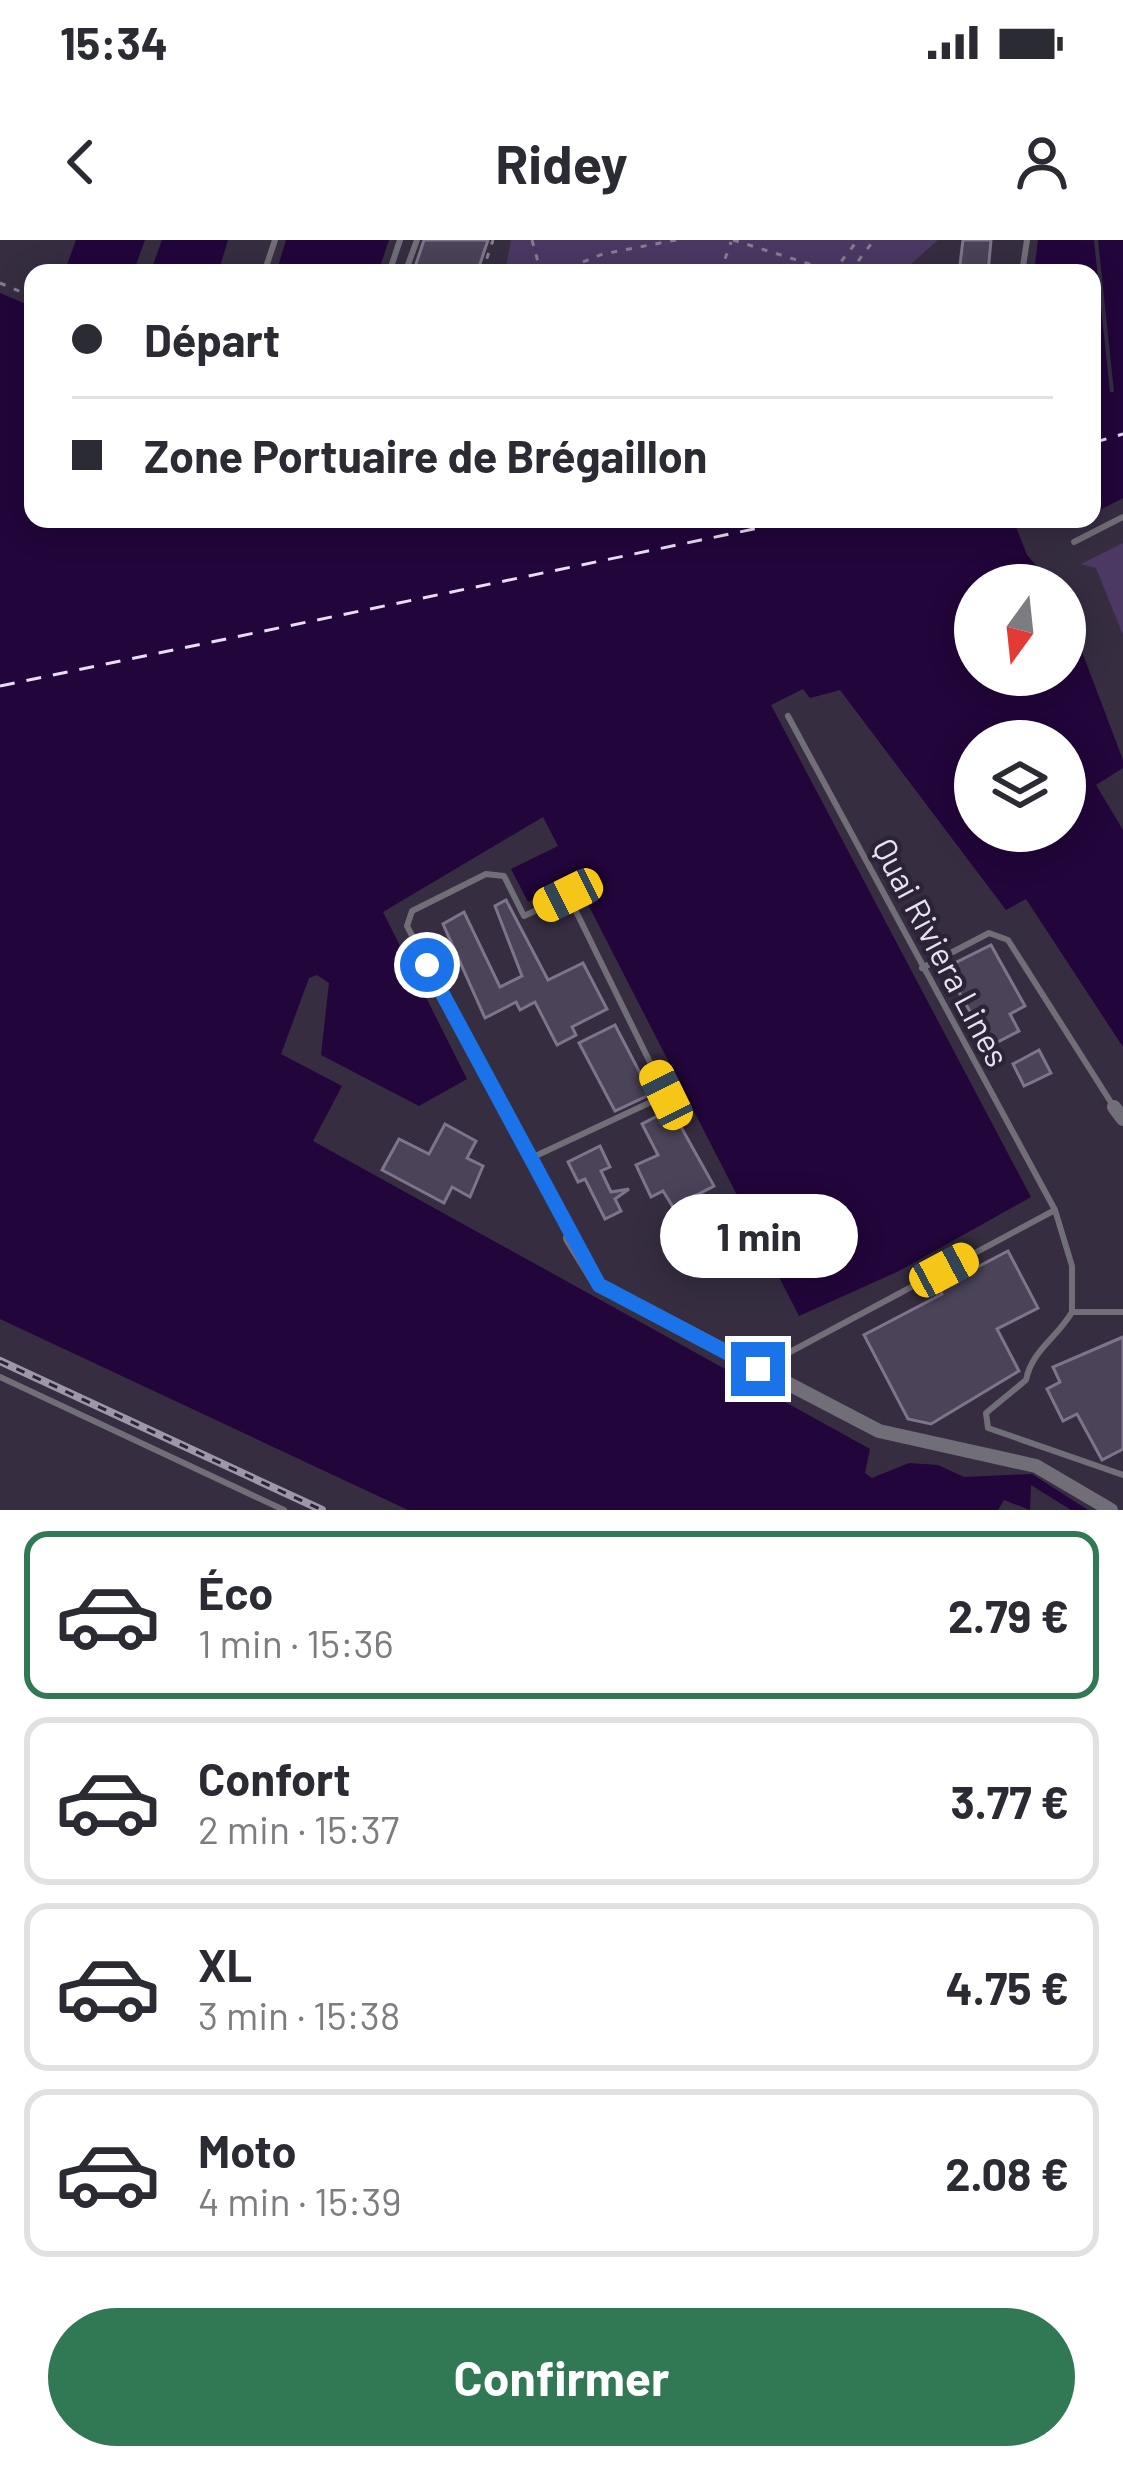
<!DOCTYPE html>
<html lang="fr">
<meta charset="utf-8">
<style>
:root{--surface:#fff;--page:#f2f2f3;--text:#2b2b33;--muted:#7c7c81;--line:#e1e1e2;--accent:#317955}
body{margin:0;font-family:Barlow,sans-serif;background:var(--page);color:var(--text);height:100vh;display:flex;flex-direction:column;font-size:45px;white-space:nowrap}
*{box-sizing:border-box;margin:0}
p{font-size:39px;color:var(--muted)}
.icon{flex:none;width:66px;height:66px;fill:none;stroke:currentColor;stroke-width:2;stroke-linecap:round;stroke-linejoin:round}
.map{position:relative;height:1270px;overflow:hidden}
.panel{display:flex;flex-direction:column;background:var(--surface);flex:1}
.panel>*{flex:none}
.banner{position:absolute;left:24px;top:24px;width:1077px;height:264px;border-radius:24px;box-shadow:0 6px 30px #0003;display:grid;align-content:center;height:264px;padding:0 48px;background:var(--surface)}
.needle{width:78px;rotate:195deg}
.tools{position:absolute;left:954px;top:324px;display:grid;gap:24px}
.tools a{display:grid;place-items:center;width:132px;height:132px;border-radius:50%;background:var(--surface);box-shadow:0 6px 30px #0003;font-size:60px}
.end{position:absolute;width:54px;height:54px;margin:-27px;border:15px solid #1a73e8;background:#fff;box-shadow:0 0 0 6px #fff}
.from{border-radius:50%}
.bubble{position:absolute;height:84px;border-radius:42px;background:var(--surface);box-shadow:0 6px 30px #0003;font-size:39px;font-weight:700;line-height:84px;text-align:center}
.car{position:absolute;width:36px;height:72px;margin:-36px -18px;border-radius:15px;box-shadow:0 0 9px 3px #0007;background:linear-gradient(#f5c518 24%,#345 0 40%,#f5c518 0 76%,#345 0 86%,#f5c518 0)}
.banner b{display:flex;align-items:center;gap:42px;height:114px;font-size:45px}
.banner b+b{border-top:3px solid var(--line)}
.banner i{width:30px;height:30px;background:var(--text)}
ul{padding:21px 0 0;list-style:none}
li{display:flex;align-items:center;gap:36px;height:168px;margin:0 24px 18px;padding:0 24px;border:6px solid var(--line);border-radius:24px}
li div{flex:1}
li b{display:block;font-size:45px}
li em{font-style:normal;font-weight:700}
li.on{border-color:var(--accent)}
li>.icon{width:108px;height:108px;stroke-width:1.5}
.action{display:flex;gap:24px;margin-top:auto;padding:24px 48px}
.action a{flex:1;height:138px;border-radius:72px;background:var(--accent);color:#fff;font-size:48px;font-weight:700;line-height:138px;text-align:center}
.status{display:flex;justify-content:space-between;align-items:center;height:84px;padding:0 60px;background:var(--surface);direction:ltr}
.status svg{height:33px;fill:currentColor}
header{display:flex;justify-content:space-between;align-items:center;height:156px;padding:0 48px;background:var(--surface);font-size:54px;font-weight:700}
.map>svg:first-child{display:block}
</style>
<div class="status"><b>15:34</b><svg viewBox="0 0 49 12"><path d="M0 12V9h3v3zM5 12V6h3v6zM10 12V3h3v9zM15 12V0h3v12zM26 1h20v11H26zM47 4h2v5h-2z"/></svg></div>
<header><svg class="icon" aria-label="back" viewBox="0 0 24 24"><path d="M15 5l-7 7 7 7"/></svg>Ridey<svg class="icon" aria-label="person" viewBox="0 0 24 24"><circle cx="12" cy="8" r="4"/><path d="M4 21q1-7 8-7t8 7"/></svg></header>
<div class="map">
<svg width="1123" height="1270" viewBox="0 0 1123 1270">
<rect width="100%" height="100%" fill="#362d41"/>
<!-- green -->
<path fill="#4b3863" d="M 511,0 L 938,0 L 901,33 L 505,33 Z
M 1123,303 L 1123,395 L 1096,328 L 1081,324 Z"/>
<!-- water -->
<path fill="#22053b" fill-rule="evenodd" d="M 76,0 L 145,0 L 133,33 L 64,33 Z
M 162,0 L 228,0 L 218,33 L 150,33 Z
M 286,0 L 389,0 L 378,33 L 276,33 Z
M 1038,0 L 1123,0 L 1123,258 L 1092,274 L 1092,33 L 1034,33 Z
M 0,53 L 33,67 L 33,279 L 1013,279 L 1027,315 L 1049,340 L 1046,345 L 975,345 L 975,435 L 1065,435 L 1065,367 L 1123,520 L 1123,528 L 1096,545 L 1123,590 L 1123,807 L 1026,659 L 1006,670 L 840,450 L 810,458 L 803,449 L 771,465 L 1031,957 L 899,1031 L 799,1076 L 575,639 L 528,662 L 511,629 L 558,606 L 543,577 L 383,672 L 467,839 L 419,866 L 321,815 L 329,743 L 317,735 L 309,738 L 281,814 L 342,846 L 313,901 L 870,1209 L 865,1233 L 872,1238 L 909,1223 L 938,1225 L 964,1237 L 1032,1234 L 1088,1270 L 1071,1270 L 1031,1245 L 1030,1270 L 1004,1260 L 998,1270 L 408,1270 L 0,1079 ZM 975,501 L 1065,501 L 1065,591 L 975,591 Z"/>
<!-- pier -->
<path fill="#362d41" d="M 1094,0 L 1098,0 L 1114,152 L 1110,152 Z"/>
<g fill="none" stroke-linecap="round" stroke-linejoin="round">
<!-- ferry -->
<path stroke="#e7def4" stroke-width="3" stroke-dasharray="15 12" stroke-linecap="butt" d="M 1092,203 L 1123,194
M 0,446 L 802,279"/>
</g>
<!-- building -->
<path fill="#4b4358" stroke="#7e758c" stroke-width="3" d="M 424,0 L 488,0 L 477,33 L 413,33 Z
M 963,0 L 991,0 L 988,33 L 959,33 Z
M 506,660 L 548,740 L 583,723 L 607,769 L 572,787 L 576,795 L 557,805 L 535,762 L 520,770 L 516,762 L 485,778 L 443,684 L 464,672 L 500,747 L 522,736 L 495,666 Z
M 991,705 L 1025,766 L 1010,774 L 1019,791 L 990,806 L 945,728 Z
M 615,785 L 651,854 L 615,871 L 579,803 Z
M 1039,810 L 1051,833 L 1024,846 L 1013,824 Z
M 671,869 L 714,946 L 673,967 L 663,951 L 651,957 L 636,925 L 658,915 L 642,884 Z
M 445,884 L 476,901 L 467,918 L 483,926 L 470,957 L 452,947 L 444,963 L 382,930 L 399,899 L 429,914 Z
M 600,906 L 610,927 L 601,931 L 611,952 L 629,949 L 615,959 L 621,971 L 605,979 L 585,939 L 578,942 L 568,922 Z
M 1008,1011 L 1038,1068 L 997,1089 L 1019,1131 L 931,1184 L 908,1179 L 864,1095 L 942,1054 L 939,1047 Z
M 1123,1097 L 1123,1209 L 1102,1220 L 1077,1174 L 1063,1181 L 1047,1149 L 1060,1142 L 1053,1127 Z"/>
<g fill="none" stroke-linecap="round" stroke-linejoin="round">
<!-- path -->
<path stroke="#857e8f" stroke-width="3" stroke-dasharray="6 9" stroke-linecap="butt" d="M 532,0 L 541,33
M 733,0 L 838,33
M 482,33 L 493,0
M 555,33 L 603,14 L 676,0
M 720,33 L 731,2
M 832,33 L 858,0
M 849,33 L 874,0
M 0,43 L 33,57"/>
<!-- service -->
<path stroke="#726e78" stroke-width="6" d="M 264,33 L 275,0
M 389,33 L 400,0
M 405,33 L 417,0
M 1022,33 L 1027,0
M 1074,302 L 1123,277
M 788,476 L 1055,970 L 1072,1026 L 1072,1072 L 1123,1072
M 922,728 L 989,693 L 1008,700 L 1112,864
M 529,919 L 666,855 L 568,655 L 524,676 L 504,636 L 486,634 L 412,671 L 407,686 L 569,995
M 1072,1072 C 1057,1098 1032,1110 1026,1140 L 986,1173 L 988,1188 L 1123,1235
M 762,1127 L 1055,970
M 0,1137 L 284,1270"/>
<!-- minor -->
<path stroke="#726e78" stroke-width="14" d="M 1114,867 L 1123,879
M 570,998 L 599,1045 L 879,1191 L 1036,1226 L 1111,1270"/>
<defs>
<path id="rail" d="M 0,1121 L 322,1270"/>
</defs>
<!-- rail casing -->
<use href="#rail" stroke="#9e97a8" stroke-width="8"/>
<!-- rail -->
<use href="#rail" stroke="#2c2337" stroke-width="3" stroke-dasharray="9" stroke-linecap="butt"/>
</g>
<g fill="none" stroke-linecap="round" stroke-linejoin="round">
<!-- route -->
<path stroke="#1a73e8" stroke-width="15" d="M 427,725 L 599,1045 L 758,1129"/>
</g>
<g text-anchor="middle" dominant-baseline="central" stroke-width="9" stroke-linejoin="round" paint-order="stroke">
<!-- street labels -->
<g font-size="33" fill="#e7e2f0" stroke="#2c2337">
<text transform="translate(942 712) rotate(62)">Quai Riviera Lines</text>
</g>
</g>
</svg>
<div class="tools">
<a><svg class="needle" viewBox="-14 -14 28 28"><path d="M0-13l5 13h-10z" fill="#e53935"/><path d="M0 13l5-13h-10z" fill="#7c7c81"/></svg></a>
<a><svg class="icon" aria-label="layers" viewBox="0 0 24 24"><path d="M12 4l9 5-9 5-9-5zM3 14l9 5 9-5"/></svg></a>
</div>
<i class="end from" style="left:427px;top:725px"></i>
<i class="end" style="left:758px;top:1129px"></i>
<div class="bubble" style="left:660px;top:954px;width:198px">1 min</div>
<i class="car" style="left:568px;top:655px;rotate:244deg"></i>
<i class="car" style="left:666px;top:855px;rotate:334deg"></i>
<i class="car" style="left:944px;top:1030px;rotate:62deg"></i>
<div class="banner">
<b><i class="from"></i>Départ</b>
<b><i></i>Zone Portuaire de Brégaillon</b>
</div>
</div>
<section class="panel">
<ul>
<li class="on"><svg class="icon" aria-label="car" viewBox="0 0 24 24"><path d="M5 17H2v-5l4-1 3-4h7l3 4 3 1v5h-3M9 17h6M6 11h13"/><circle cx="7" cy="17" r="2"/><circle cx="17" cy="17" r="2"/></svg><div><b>Éco</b><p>1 min · 15:36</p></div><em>2.79 €</em></li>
<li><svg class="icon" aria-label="car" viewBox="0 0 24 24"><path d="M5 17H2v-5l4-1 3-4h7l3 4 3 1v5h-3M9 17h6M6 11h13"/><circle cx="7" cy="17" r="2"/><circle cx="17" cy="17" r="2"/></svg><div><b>Confort</b><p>2 min · 15:37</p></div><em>3.77 €</em></li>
<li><svg class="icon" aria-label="car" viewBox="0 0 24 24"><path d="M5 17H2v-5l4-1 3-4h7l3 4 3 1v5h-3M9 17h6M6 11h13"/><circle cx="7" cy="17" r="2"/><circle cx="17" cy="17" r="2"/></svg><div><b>XL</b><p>3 min · 15:38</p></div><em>4.75 €</em></li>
<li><svg class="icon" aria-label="car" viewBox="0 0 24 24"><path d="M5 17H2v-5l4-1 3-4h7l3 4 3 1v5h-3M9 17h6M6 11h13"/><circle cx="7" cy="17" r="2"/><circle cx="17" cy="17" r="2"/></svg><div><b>Moto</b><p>4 min · 15:39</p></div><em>2.08 €</em></li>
</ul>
<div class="action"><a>Confirmer</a></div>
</section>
